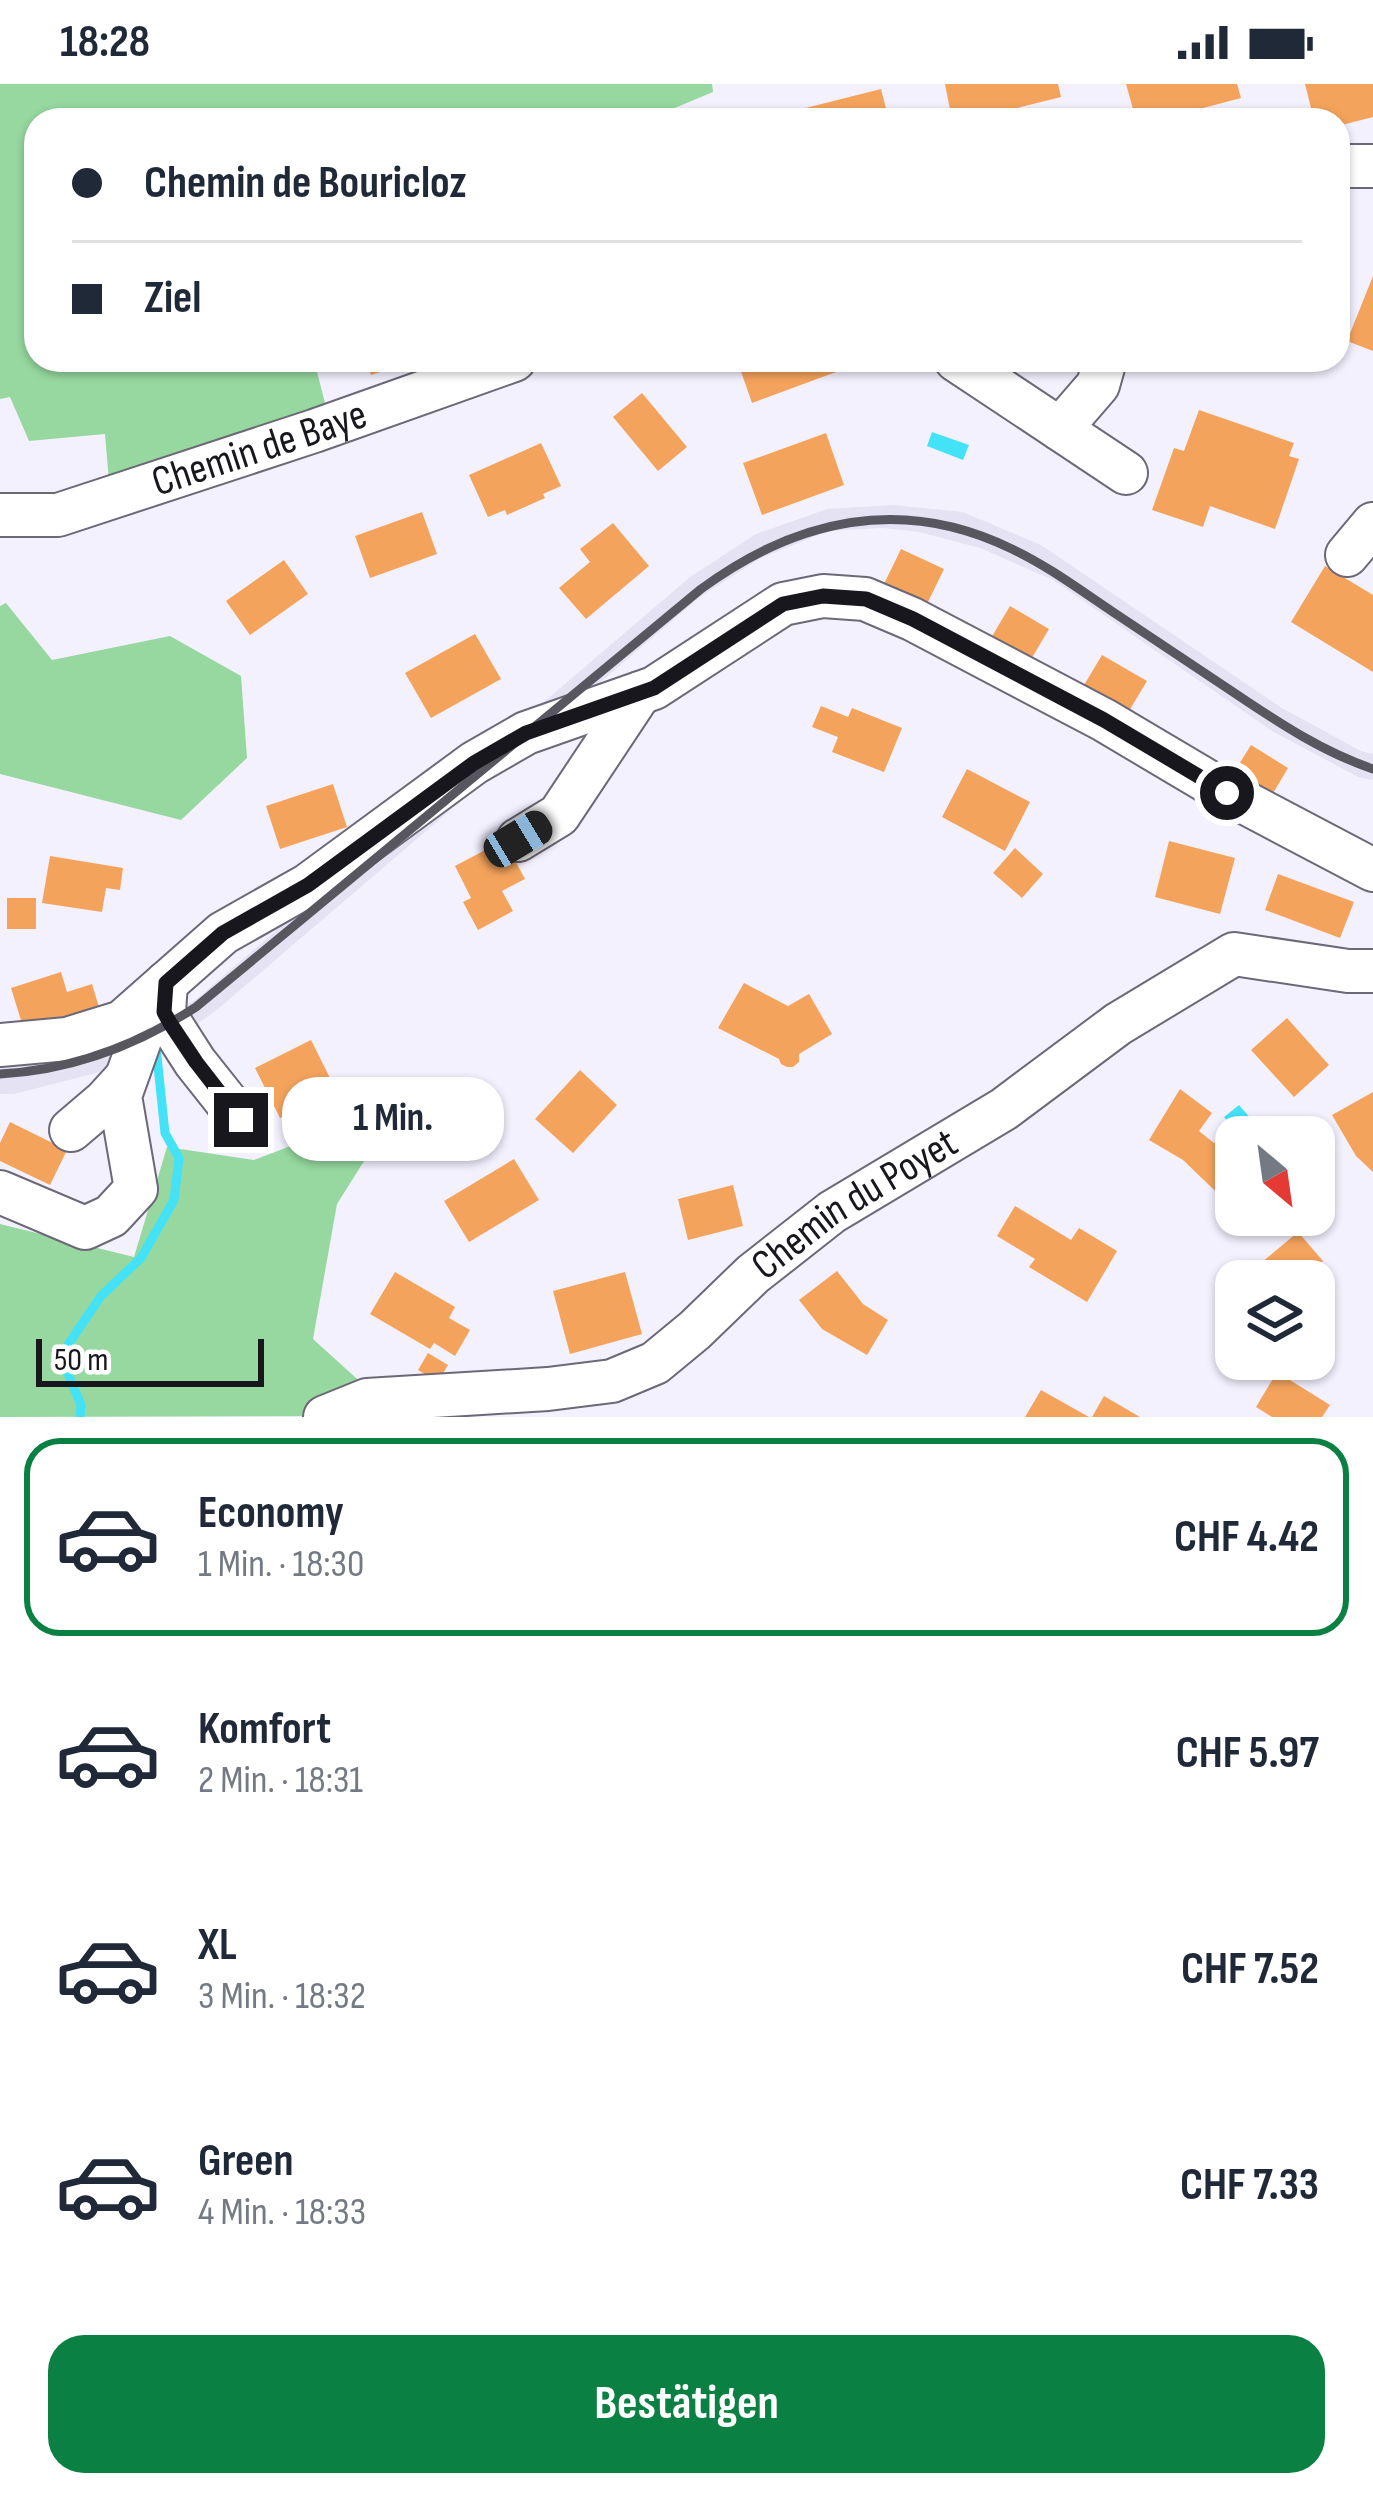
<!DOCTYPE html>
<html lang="de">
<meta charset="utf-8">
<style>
:root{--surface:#fff;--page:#f6f6f7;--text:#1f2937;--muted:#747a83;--line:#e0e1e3;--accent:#0b8043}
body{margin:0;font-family:"Sofia Sans Condensed",sans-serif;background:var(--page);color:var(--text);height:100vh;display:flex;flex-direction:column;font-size:45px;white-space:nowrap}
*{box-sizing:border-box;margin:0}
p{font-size:39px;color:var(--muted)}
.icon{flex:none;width:66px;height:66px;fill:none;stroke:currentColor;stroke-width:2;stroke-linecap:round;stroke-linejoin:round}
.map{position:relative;height:1333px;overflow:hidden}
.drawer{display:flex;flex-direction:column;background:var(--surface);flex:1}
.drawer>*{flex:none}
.top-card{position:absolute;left:24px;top:24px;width:1326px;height:264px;border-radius:36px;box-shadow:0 3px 9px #0004;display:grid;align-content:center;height:264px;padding:0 48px;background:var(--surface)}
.needle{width:78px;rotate:151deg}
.buttons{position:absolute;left:1215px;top:1032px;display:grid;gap:24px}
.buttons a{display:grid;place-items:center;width:120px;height:120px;border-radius:24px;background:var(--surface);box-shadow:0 3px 9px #0004;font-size:60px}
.scale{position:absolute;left:36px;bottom:30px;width:228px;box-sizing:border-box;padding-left:12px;border:6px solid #18171d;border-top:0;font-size:33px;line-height:42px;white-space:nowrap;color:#18171d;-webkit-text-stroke:9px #fff;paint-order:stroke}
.end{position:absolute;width:54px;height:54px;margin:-27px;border:15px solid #18171d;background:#fff;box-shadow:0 0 0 6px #fff}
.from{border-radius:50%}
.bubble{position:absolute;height:84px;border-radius:36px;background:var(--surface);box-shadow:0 3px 9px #0004;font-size:39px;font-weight:700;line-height:84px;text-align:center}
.car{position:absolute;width:36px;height:72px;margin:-36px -18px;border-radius:15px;box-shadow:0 0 9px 3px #0007;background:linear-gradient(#222 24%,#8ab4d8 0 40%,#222 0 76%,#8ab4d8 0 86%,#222 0)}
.top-card b{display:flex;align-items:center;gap:42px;height:114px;font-size:45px}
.top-card b+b{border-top:3px solid var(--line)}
.top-card i{width:30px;height:30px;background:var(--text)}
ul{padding:21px 0 0;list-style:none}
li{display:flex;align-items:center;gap:36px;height:198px;margin:0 24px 18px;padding:0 24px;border:6px solid transparent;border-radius:36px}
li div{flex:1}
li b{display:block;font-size:45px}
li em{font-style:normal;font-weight:700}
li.selected{border-color:var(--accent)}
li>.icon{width:108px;height:108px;stroke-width:1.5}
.button{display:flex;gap:24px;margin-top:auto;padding:24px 48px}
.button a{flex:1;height:138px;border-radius:36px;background:var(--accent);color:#fff;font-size:48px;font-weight:700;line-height:138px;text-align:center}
.status{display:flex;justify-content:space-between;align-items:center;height:84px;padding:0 60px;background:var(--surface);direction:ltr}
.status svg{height:33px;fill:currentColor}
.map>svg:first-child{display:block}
</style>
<div class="status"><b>18:28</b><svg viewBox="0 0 49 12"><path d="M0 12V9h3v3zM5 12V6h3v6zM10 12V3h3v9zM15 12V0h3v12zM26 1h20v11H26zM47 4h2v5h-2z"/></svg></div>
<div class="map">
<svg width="1373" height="1333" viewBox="0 0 1373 1333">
<rect width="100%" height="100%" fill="#f4f1ff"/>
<!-- built -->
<path fill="#e5e2f4" d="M 893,421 L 963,428 L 1041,461 L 1282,624 L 1361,667 L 1373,670 L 1373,696 L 1358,693 L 1272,647 L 1053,496 L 980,464 L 919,448 L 883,444 L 828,447 L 759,475 L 700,513 L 218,925 L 166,963 L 116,984 L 14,1010 L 0,1010 L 0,982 L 71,971 L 134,950 L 195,916 L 690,493 L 756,450 L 827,425 Z"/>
<!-- green -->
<path fill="#96d89f" d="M 0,0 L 712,0 L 713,8 L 646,36 L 36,36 L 36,276 L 314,276 L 326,323 L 109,398 L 105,350 L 29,357 L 10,313 L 0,315 Z
M 6,519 L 52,576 L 170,552 L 241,592 L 247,674 L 181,736 L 0,690 L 0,522 Z
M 400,1020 L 337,1120 L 313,1255 L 398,1332 L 0,1333 L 0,1140 L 134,1173 L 167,1063 L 254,1076 Z"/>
<!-- water -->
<path fill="#44e2f7" d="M 932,348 L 969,361 L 963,376 L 927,362 Z
M 1239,1021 L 1267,1053 L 1242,1053 L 1224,1033 Z"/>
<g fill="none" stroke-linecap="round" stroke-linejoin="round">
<!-- stream -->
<path stroke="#44e2f7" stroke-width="9" d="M 80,1333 L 81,1321 L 66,1285 L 65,1265 L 101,1212 L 141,1174 L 174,1116 L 179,1074 L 165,1049 L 156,963"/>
</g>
<!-- building -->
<path fill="#f4a35c" d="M 945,0 L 1058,0 L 1061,13 L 969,36 L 952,36 Z
M 1126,0 L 1237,0 L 1241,14 L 1158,36 L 1136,36 Z
M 1305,0 L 1373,0 L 1373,33 L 1338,42 L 1338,36 L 1314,36 Z
M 881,5 L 889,36 L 766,36 L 766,34 Z
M 1373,192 L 1373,267 L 1347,257 Z
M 366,276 L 412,276 L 412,277 L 371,291 Z
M 737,276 L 831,276 L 836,288 L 752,319 Z
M 642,309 L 687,363 L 658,387 L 613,333 Z
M 1199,326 L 1294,359 L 1289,372 L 1299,375 L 1275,445 L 1210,422 L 1203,443 L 1152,426 L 1174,364 L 1184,367 Z
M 826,349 L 844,401 L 762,431 L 743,379 Z
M 541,359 L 561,402 L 543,410 L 545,414 L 507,431 L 505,426 L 488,433 L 469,391 Z
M 422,428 L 437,470 L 370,494 L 355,452 Z
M 613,439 L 649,482 L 586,535 L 559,504 L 590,478 L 580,465 Z
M 901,465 L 944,485 L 925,524 L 882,504 Z
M 284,476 L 308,510 L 250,551 L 226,517 Z
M 1325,482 L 1373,511 L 1373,588 L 1291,538 Z
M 1010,522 L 1049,545 L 1030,577 L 991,554 Z
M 475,550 L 501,595 L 431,634 L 405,589 Z
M 1102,571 L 1147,597 L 1126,632 L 1081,606 Z
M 821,622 L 848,633 L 852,624 L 902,644 L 884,688 L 832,668 L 838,653 L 812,643 Z
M 1251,661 L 1288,684 L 1269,716 L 1231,693 Z
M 967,685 L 1030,718 L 1005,767 L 942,733 Z
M 333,700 L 347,743 L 280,765 L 266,722 Z
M 504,756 L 525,795 L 502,807 L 513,827 L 478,846 L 463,818 L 471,814 L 455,782 Z
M 1169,757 L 1235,774 L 1220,830 L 1155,813 Z
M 1015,764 L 1043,790 L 1022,814 L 993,789 Z
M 50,772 L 123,784 L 120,806 L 106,804 L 102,828 L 42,819 Z
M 1278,790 L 1354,818 L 1340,854 L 1265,826 Z
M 7,814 L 36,814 L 36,845 L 7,845 Z
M 61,888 L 67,908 L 92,900 L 99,923 L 24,946 L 11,904 Z
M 744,899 L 788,922 L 809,910 L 832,950 L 799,970 L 799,978 L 793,983 L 787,983 L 781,980 L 779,975 L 718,944 Z
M 1287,934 L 1329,981 L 1294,1013 L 1251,966 Z
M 311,956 L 336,1006 L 280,1034 L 255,984 Z
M 580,986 L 617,1021 L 573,1069 L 535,1035 Z
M 1180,1005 L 1212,1029 L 1199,1047 L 1214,1059 L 1223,1050 L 1236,1064 L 1236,1127 L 1183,1076 L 1149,1056 Z
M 1373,1008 L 1373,1088 L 1356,1072 L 1332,1031 Z
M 10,1038 L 67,1066 L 50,1101 L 0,1077 L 0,1059 Z
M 514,1075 L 539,1116 L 469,1158 L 444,1117 Z
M 733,1101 L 743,1142 L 688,1156 L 678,1115 Z
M 1015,1122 L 1071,1156 L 1079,1144 L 1117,1167 L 1087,1218 L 1029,1183 L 1035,1175 L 997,1152 Z
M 1298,1148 L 1323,1177 L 1311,1188 L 1329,1210 L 1314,1222 L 1314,1197 L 1265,1197 L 1254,1185 Z
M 837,1187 L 863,1220 L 888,1236 L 867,1271 L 822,1245 L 799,1216 Z
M 395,1188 L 455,1223 L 449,1234 L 470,1246 L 455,1272 L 434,1259 L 430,1265 L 370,1230 Z
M 625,1188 L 642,1250 L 570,1270 L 553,1207 Z
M 428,1269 L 448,1281 L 438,1298 L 418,1286 Z
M 1277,1288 L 1330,1321 L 1322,1333 L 1272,1333 L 1256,1323 Z
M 1041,1306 L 1089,1333 L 1025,1333 Z
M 1104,1312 L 1140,1333 L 1092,1333 Z"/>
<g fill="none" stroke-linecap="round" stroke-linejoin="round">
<defs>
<g id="minor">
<path d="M 1338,82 L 1373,82"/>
<path d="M 956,276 L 1126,389"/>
<path d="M 1060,345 L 1098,301 L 1105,276"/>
<path id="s1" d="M 0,431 L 58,431 L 314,347 L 514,276"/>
<path d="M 1347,471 L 1373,440"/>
<path d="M 518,756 L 559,731 L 640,609"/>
<path d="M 166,899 L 164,928 L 170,939 L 195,978 L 241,1036"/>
<path d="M 0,961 L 67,955 L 122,938 L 223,849 L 308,801 L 474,679 L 526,649 L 654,604 L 783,520 L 823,512 L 865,515 L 912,535 L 1104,636 L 1227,709 L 1373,786"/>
<path d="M 71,1046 L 105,1017 L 126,994"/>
<path d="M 0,1108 L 85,1144 L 111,1132 L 136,1105 L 120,1012 L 155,914"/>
<path id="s2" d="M 325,1333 L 367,1316 L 548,1305 L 612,1297 L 655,1279 L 695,1246 L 753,1190 L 832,1128 L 1004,1025 L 1118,940 L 1234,870 L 1348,887 L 1373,887"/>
</g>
</defs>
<!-- minor casing -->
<use href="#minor" stroke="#6c6877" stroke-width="46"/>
<!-- minor -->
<use href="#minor" stroke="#fff" stroke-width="42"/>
<!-- rail -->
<path stroke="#58575f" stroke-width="9" d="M 0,990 C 73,986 136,962 196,923 L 701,505 C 796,435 902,411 1012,465 C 1048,482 1080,506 1113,528 C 1154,555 1195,583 1236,610 C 1279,639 1323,668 1373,685"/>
</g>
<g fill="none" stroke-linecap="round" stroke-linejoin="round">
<!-- route -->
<path stroke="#18171d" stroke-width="15" d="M 241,1036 L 196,978 L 170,939 L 164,928 L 166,899 L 223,849 L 308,801 L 474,679 L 526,649 L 654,604 L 783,520 L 823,512 L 866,515 L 913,535 L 1104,636 L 1227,709"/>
</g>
<g text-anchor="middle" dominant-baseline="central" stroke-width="10" stroke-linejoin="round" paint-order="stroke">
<!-- street labels -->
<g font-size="42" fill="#18171d" stroke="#fff">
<text stroke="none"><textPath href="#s1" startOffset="270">Chemin de Baye</textPath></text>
<text stroke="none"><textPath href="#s2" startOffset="594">Chemin du Poyet</textPath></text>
</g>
</g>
</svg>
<div class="buttons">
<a><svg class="needle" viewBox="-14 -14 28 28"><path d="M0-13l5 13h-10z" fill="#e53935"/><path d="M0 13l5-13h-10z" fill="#747a83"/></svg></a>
<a><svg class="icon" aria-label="layers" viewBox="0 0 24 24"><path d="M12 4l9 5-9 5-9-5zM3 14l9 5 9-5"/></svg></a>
</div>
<div class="scale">50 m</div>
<i class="end from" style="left:1227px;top:709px"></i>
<i class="end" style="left:241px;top:1036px"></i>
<div class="bubble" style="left:282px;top:993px;width:222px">1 Min.</div>
<i class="car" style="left:518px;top:755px;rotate:59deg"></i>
<div class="top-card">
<b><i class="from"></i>Chemin de Bouricloz</b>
<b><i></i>Ziel</b>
</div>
</div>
<section class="drawer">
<ul>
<li class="selected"><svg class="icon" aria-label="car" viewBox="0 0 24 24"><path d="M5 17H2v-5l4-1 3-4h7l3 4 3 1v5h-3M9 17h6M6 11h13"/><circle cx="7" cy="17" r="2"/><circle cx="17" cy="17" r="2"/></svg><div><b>Economy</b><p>1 Min. · 18:30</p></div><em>CHF 4.42</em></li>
<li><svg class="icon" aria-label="car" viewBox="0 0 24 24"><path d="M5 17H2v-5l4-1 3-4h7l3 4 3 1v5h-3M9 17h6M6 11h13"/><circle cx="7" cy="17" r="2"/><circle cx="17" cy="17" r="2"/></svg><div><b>Komfort</b><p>2 Min. · 18:31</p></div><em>CHF 5.97</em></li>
<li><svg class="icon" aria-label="car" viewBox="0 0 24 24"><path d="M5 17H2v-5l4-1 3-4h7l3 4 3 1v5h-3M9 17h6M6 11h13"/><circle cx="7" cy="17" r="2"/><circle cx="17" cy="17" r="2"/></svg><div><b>XL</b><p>3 Min. · 18:32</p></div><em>CHF 7.52</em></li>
<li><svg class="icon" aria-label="car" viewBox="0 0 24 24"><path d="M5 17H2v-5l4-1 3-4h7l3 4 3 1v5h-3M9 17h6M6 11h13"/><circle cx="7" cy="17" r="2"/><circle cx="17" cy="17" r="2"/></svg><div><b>Green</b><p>4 Min. · 18:33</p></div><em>CHF 7.33</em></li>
</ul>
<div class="button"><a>Bestätigen</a></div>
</section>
